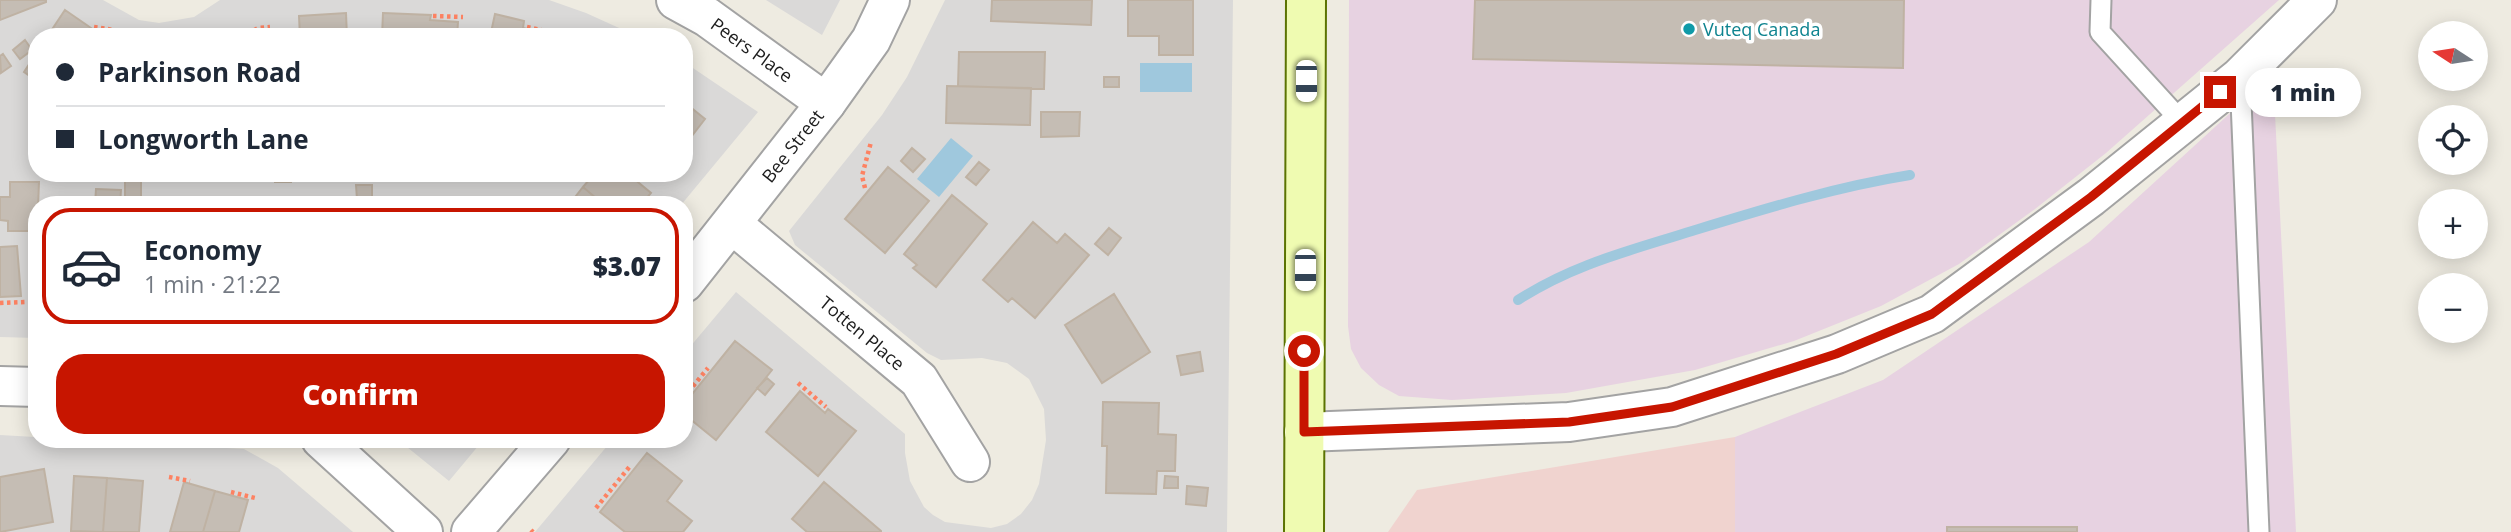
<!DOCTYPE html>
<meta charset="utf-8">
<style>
:root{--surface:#fff;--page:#f2f2f3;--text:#1f2937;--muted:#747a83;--line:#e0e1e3;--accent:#c71500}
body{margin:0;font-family:"Open Sans",sans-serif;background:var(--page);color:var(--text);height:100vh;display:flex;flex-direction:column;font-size:26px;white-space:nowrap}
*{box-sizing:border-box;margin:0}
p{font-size:23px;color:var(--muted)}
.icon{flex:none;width:38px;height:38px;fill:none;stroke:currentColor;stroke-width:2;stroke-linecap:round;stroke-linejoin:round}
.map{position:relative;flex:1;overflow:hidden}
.panel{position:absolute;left:28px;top:196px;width:665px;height:252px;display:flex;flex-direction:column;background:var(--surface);border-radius:28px;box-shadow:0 4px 18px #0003}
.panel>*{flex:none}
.top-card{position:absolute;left:28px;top:28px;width:665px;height:154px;border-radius:28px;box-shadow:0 4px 18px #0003;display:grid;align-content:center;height:154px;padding:0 28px;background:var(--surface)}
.needle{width:46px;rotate:282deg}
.tools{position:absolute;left:2418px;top:21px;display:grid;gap:14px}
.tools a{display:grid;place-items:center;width:70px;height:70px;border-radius:50%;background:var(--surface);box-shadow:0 4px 18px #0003;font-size:35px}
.end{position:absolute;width:32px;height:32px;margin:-16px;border:9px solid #c71500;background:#fff;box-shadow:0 0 0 4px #fff}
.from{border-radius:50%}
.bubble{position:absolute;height:49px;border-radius:24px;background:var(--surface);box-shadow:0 4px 18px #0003;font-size:23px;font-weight:800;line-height:49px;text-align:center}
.car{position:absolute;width:21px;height:42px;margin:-21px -10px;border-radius:9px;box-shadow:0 0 5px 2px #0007;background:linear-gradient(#fff 24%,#345 0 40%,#fff 0 76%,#345 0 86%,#fff 0)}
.top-card b{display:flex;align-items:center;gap:24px;height:66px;font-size:26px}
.top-card b+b{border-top:2px solid var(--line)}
.top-card i{width:18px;height:18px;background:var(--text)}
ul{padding:12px 0 0;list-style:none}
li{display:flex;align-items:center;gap:21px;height:116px;margin:0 14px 10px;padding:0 14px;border:4px solid var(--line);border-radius:28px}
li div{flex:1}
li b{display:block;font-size:26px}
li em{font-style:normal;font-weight:800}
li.current{border-color:var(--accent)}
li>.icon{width:63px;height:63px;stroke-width:1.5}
.button{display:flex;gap:14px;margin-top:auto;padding:14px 28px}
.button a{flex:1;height:80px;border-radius:28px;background:var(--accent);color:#fff;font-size:28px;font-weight:800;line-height:80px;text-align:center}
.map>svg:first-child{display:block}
</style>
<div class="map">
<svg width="2511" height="532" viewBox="0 0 2511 532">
<rect width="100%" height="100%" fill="#eeebe1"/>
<!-- residential -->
<path fill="#dad9d8" d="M 0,0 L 103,0 L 139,20 L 159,23 L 194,17 L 220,0 L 549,0 L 586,13 L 639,37 L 37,37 L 37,173 L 684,173 L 684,62 L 758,112 L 681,205 L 37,205 L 37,338 L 0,337 Z
M 766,0 L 840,0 L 822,35 Z
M 945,0 L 1233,0 L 1227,532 L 535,532 L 613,439 L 684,439 L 684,354 L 736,292 L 905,434 L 905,453 L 910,481 L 924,507 L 933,515 L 945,522 L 991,528 L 1007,524 L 1021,514 L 1032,500 L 1039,484 L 1046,440 L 1044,409 L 1029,379 L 1007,363 L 982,358 L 941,360 L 927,353 L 795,245 L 789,231 L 882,115 L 907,77 Z
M 0,435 L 244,449 L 278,468 L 353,532 L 0,532 Z
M 397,439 L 484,439 L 449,481 Z"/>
<!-- commercial -->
<path fill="#f0d3cf" d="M 1735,437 L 1735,532 L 1388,532 L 1417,490 Z"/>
<!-- industrial -->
<path fill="#e7d2e1" d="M 1349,0 L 2279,0 L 2106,153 L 2035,209 L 1959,264 L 1881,306 L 1794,341 L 1695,370 L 1566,393 L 1452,400 L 1399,396 L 1379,385 L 1361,368 L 1351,349 L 1348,326 Z
M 2273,74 L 2296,532 L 1735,532 L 1735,437 L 1883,380 L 2089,242 Z"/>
<!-- water -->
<path fill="#9fc8dd" d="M 1140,63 L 1192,63 L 1192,92 L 1140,92 Z
M 951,138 L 973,156 L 939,197 L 917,179 Z"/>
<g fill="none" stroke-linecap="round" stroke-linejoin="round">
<!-- stream -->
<path stroke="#9fc8dd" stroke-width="10" d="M 1518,300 C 1574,264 1629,251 1692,231 C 1764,209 1835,187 1910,175"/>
</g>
<!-- building -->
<path fill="#c5bdb4" stroke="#bfb2a3" stroke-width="2" d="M 0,0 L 46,0 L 46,2 L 0,20 Z
M 992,0 L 1092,0 L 1091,25 L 991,21 Z
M 1128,0 L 1193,0 L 1193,55 L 1159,55 L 1159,36 L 1128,36 Z
M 1475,0 L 1904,0 L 1903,68 L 1473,59 Z
M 65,10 L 104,37 L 47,37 Z
M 346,13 L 347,37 L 300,37 L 299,16 Z
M 383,13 L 431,15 L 430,20 L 458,22 L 457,37 L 382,37 Z
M 495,14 L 524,21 L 523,28 L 558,37 L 490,37 Z
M 25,40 L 32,50 L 20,59 L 13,50 Z
M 37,52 L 37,81 L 24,72 Z
M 959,52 L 1045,52 L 1044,89 L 958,86 Z
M 3,54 L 11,66 L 1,73 L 0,56 Z
M 1104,77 L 1119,77 L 1119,87 L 1104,87 Z
M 947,86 L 1031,88 L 1030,125 L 946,123 Z
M 684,102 L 705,119 L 684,146 Z
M 1041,112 L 1080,112 L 1079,136 L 1041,137 Z
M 912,148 L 925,159 L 913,172 L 901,161 Z
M 979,162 L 989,170 L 976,185 L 966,177 Z
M 888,167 L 929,201 L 885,253 L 845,219 Z
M 275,173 L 291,173 L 291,182 L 275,182 Z
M 595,173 L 627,173 L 651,193 L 641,205 L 604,205 L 583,187 Z
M 125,179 L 141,179 L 141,197 L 125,197 Z
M 10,182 L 39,182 L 37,231 L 8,231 L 8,221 L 0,220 L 0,197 L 10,197 Z
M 356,185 L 372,185 L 372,198 L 357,199 Z
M 583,187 L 604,205 L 569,205 Z
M 96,189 L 121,190 L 120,205 L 95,205 Z
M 952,195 L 987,224 L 936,287 L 913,268 L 917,265 L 904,254 Z
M 1033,222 L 1057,243 L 1065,234 L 1089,255 L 1035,318 L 1012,298 L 1008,302 L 983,280 Z
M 1109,228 L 1121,238 L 1108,255 L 1095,244 Z
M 17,246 L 21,296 L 0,297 L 0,247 Z
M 1114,294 L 1150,352 L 1102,383 L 1065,325 Z
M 735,341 L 772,370 L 716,440 L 684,414 L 684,404 Z
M 1200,352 L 1203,371 L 1181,375 L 1177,356 Z
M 767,378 L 774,384 L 765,395 L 757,388 Z
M 800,391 L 825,413 L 828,409 L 856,431 L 818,476 L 766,432 Z
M 1103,402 L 1159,403 L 1158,434 L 1176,435 L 1175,471 L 1157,471 L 1156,494 L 1106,493 L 1107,446 L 1102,446 Z
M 647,453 L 682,481 L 667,501 L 692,521 L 683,532 L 625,532 L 600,512 Z
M 44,469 L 53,522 L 0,532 L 0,477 Z
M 74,476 L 107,478 L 103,532 L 71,531 Z
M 1165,476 L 1178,477 L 1178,488 L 1164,488 Z
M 107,478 L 143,481 L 139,532 L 103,532 Z
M 184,482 L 215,491 L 203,532 L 170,532 Z
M 824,482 L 881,531 L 881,532 L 807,532 L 792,519 Z
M 1187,486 L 1208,488 L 1206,506 L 1186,504 Z
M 215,491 L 248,500 L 239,532 L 203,532 Z
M 1947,527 L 2077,527 L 2077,532 L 1947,532 Z"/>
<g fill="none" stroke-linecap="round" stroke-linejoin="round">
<defs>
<path id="service" d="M 2101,0 L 2100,32 L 2182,122
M 2240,77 L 2259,532"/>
<g id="minor">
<path id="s1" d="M 676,0 L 707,17 L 826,103"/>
<path id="s2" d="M 732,224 L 919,380 L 970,462"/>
<path id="s3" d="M 684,283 L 826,103 L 871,40 L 890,0"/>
<path d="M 0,386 L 37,387"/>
<path d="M 1304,432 L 1569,422 L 1672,407 L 1837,354 L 1932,314 L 2091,197 L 2240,77 L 2317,0"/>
<path d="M 321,439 L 423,532"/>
<path d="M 471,532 L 551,439"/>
</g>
<path id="secondary" d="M 1304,532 L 1306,0"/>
</defs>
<!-- service casing -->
<use href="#service" stroke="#a3a3a3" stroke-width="23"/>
<!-- minor casing -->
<use href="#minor" stroke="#a3a3a3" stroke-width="42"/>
<!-- secondary casing -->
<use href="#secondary" stroke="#5b7302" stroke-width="42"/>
<!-- path -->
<path stroke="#fd8262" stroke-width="4.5" stroke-dasharray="3.5 3.5" stroke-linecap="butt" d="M 433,16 L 463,17
M 94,27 L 127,32
M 527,27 L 572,37
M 242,37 L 258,28 L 270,27
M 865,188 L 862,176 L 871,142
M 0,303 L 25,302
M 798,383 L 826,407
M 684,397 L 708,368
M 169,477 L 190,481
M 231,492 L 255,498
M 596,508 L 631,465
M 531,530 L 533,532"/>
<!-- service -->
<use href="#service" stroke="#fff" stroke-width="19"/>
<!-- minor -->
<use href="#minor" stroke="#fff" stroke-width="38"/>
<!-- secondary -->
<use href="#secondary" stroke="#effbb1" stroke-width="38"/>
</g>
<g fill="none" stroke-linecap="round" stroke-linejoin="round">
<!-- route -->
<path stroke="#c71500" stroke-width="9" d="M 1304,351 L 1304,432 L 1569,422 L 1672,407 L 1836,354 L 1932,314 L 2091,197 L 2220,92"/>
</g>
<!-- markers -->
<circle fill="#0f9aa8" stroke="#fff" stroke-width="2.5" cx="1689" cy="29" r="7"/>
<g text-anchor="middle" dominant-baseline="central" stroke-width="7" stroke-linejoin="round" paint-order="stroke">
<!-- culture labels -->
<g font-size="18" fill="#0d838f" stroke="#fff" text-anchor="start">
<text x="1703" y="29">Vuteq Canada</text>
</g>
<!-- street labels -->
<g font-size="18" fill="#1c1c1c" stroke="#fff">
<text stroke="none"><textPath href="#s1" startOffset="91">Peers Place</textPath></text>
<text stroke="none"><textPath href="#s3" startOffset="175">Bee Street</textPath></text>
<text stroke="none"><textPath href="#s2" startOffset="170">Totten Place</textPath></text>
</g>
</g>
</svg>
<div class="tools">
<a><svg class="needle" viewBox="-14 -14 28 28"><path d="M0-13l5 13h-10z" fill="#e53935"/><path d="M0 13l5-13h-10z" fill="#747a83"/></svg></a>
<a><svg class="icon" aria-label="locate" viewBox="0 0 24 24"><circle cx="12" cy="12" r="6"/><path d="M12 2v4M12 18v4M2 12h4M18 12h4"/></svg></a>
<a>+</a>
<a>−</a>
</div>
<i class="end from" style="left:1304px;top:351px"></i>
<i class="end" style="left:2220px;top:92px"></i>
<div class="bubble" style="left:2245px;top:68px;width:116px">1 min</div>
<i class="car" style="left:1306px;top:81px;rotate:180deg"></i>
<i class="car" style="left:1305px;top:270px;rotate:180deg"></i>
<div class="top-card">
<b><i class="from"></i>Parkinson Road</b>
<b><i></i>Longworth Lane</b>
</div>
<section class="panel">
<ul>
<li class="current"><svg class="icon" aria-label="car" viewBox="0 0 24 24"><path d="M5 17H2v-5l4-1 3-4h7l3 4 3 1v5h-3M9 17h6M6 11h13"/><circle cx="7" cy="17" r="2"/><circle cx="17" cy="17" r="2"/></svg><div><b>Economy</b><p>1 min · 21:22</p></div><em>$3.07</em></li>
</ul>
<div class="button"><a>Confirm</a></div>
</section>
</div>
